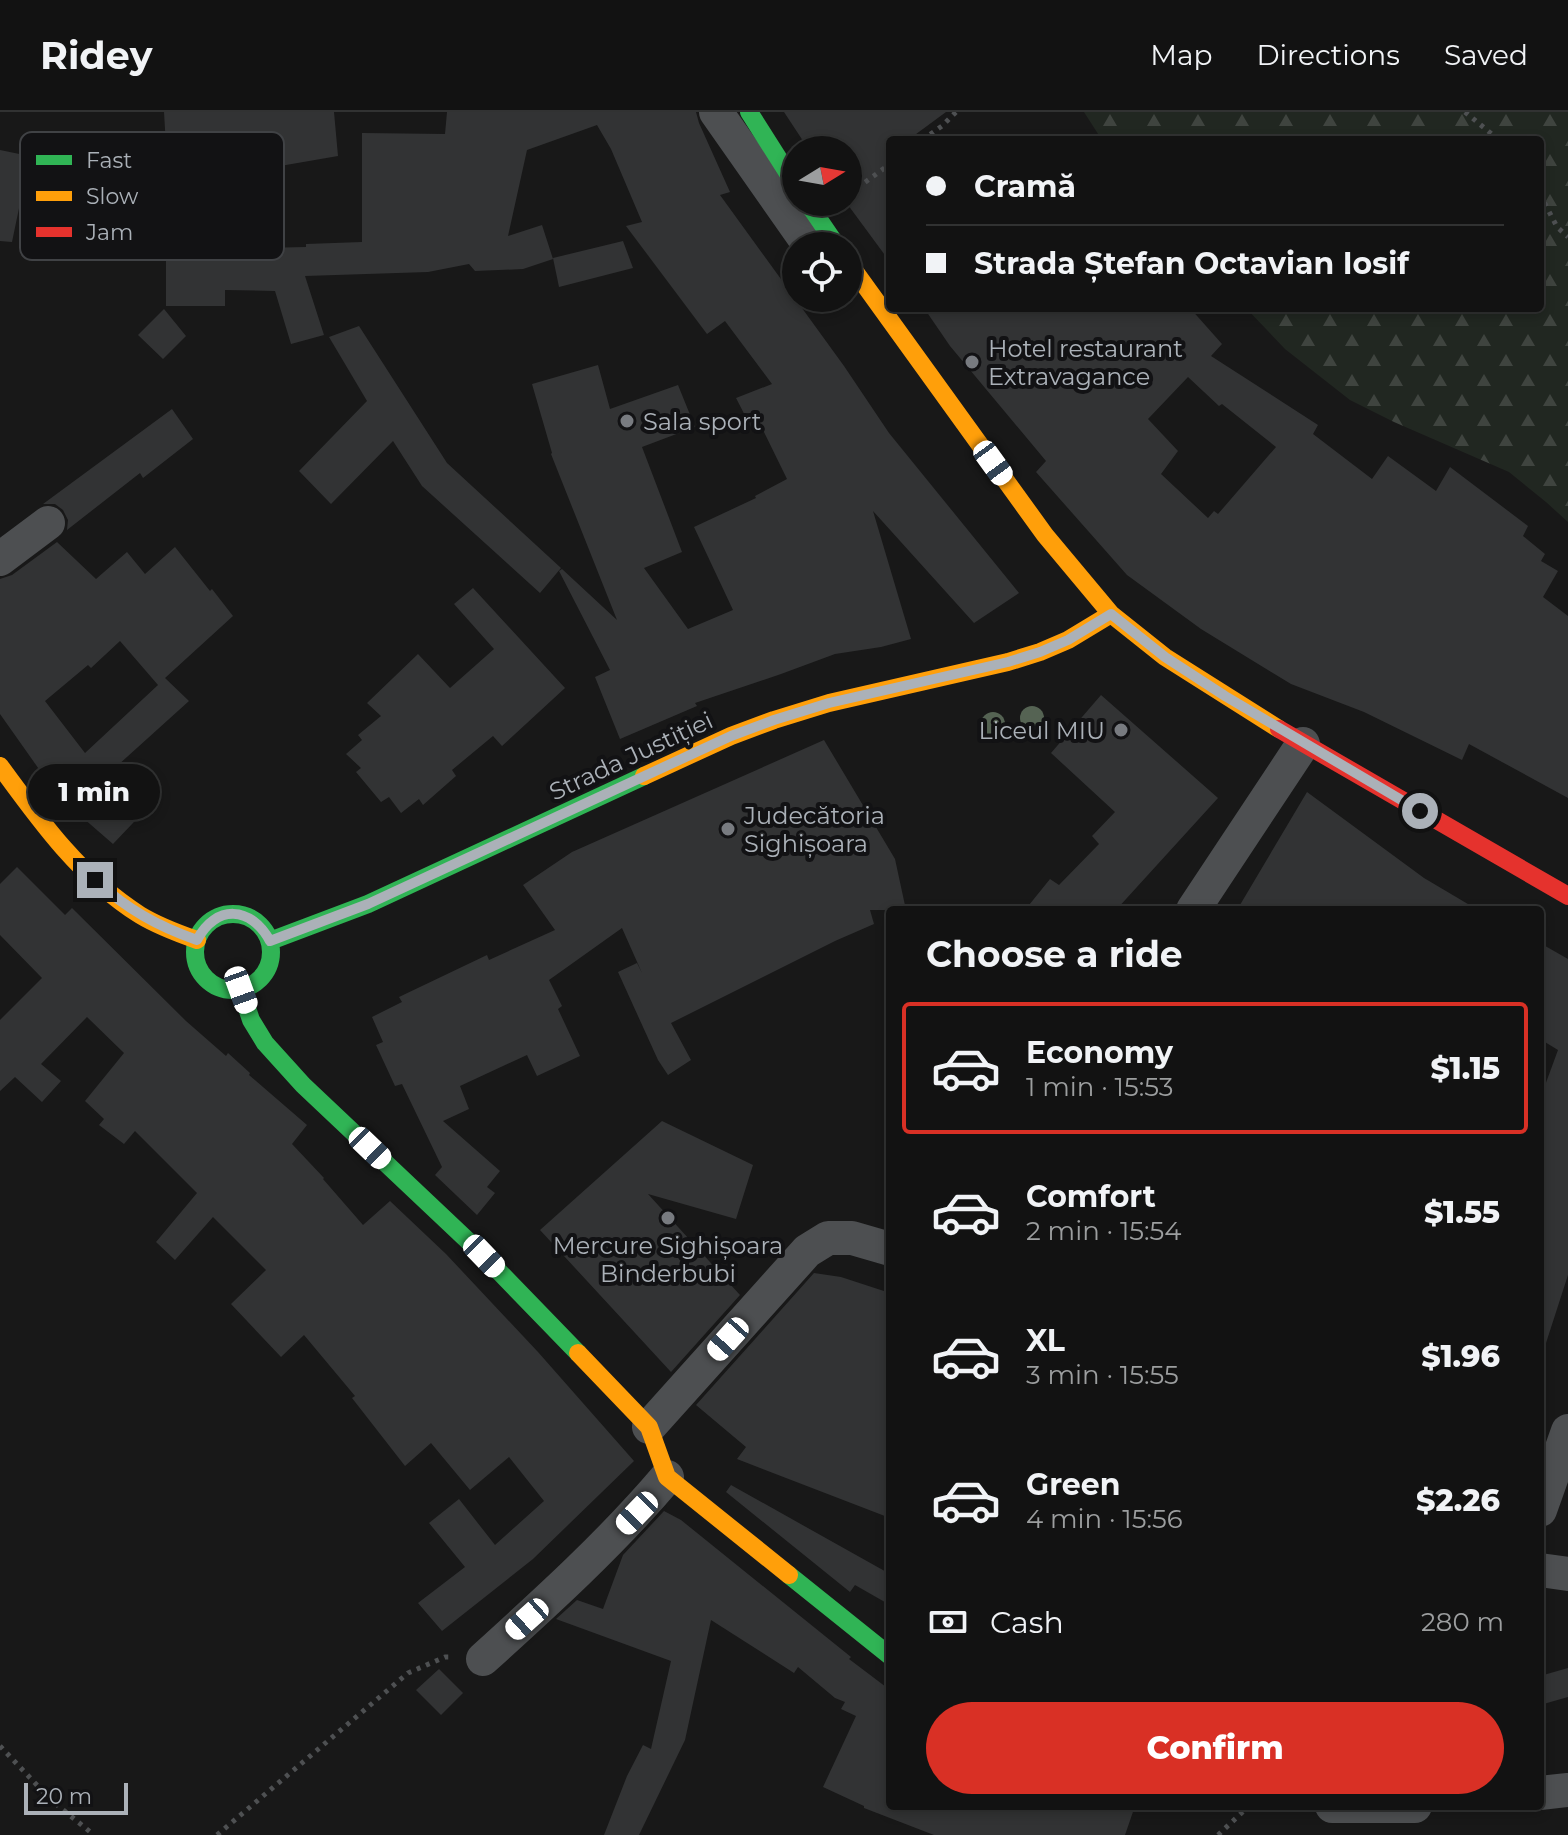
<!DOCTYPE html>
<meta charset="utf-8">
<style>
:root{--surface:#121212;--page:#1f2020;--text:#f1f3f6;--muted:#9c9e9f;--line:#313232;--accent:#d93025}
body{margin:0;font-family:Montserrat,sans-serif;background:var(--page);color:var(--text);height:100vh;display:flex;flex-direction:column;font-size:30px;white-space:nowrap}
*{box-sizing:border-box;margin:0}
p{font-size:26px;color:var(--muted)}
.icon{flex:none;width:44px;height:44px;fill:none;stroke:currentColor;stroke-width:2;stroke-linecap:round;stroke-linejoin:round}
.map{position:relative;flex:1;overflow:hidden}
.details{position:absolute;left:886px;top:794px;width:658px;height:904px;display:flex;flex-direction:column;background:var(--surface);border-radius:8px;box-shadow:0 4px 12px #0003,0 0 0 2px var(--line)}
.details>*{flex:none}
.guide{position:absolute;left:886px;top:24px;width:658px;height:176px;border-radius:8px;box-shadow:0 4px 12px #0003,0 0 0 2px var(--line);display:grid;align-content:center;height:176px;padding:0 40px;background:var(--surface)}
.needle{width:52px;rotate:79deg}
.fabs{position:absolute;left:782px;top:24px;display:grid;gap:16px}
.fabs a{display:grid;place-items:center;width:80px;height:80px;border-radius:50%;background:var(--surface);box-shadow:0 4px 12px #0003,0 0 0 2px var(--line);font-size:40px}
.scale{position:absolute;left:24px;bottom:20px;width:104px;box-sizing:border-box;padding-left:8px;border:4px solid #abb1b8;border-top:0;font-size:22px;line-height:28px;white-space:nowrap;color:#abb1b8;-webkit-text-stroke:6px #121214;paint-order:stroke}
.end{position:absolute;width:36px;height:36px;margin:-18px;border:10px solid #abb1b8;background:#111;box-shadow:0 0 0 4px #111}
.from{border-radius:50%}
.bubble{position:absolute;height:56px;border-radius:28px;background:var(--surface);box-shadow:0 4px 12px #0003,0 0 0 2px var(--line);font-size:26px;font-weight:800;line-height:56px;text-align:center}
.car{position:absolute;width:24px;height:48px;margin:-24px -12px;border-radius:10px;box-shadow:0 0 6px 2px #0007;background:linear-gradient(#fff 24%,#345 0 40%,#fff 0 76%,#345 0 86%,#fff 0)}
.guide b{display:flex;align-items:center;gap:28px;height:76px;font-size:30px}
.guide b+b{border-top:2px solid var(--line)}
.guide i{width:20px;height:20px;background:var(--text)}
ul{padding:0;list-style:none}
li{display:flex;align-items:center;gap:24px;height:132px;margin:0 16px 12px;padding:0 24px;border:4px solid transparent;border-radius:8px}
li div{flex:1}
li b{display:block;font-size:30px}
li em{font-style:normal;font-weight:800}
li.selected{border-color:var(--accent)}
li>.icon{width:72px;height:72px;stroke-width:1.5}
h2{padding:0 40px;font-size:36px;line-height:96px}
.pay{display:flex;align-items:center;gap:20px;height:88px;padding:0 40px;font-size:30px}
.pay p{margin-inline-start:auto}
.button{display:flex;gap:16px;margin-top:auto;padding:16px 40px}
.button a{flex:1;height:92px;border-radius:48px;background:var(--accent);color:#fff;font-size:32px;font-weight:800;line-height:92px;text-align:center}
header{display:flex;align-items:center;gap:48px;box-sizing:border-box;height:112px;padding:0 40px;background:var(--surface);border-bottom:2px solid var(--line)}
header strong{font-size:38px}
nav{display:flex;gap:44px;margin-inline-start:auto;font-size:28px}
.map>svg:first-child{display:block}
</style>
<header>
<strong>Ridey</strong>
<nav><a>Map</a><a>Directions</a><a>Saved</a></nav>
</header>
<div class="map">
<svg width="1568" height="1723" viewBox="0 0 1568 1723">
<defs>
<pattern id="forest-firs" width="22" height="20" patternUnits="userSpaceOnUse" patternTransform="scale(2)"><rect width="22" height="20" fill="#212721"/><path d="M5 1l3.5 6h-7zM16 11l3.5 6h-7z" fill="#3f443f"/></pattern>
</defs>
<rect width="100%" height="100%" fill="#181818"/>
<!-- forest -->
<path fill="url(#forest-firs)" d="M 1084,0 L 1568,0 L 1568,410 L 1546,390 L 1509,360 L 1394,310 L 1350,288 L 1285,237 L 1246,196 L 1540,196 L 1540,28 L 1102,28 Z"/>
<!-- building -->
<path fill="#323334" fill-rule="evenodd" d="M 164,0 L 334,0 L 338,44 L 257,58 L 258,74 L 207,78 L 207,83 L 177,83 L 176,67 L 168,68 Z
M 447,0 L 696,0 L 699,11 L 730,80 L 720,83 L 844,254 L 889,321 L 1019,481 L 974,511 L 873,399 L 911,527 L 881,535 L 835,542 L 781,562 L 695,591 L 697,594 L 620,627 L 595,565 L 610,558 L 559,459 L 562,457 L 617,508 L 551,342 L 552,341 L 532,272 L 598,253 L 610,297 L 678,273 L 695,315 L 642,335 L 682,440 L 644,456 L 688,517 L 733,498 L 694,415 L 756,386 L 755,384 L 787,367 L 761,314 L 753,319 L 736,286 L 772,272 L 725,209 L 707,222 L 626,114 L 642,110 L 611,37 L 597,13 L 527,38 L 508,124 L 542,113 L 553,147 L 523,157 L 475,159 L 469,152 L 428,160 L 305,164 L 324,223 L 291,232 L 275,179 L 225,178 L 225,194 L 166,194 L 166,137 L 261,139 L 261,136 L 306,135 L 306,132 L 362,130 L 362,21 L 445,22 Z
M 784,0 L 946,0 L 908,28 L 890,28 L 890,150 L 848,93 L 848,38 L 809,38 Z
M 0,38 L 68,52 L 58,87 L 23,77 L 12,130 L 0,129 Z
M 623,129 L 633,156 L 559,175 L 553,146 Z
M 924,196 L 1190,196 L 1222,232 L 1211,244 L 1318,313 L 1313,322 L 1372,367 L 1388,344 L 1436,379 L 1450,355 L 1528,414 L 1523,424 L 1545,442 L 1541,449 L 1558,459 L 1543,485 L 1568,504 L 1568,686 L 1469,632 L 1462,648 L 1364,600 L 1291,572 L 1201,517 L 1127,463 L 1036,360 L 1046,349 L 950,234 ZM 1188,265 L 1219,294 L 1222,292 L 1276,335 L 1218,402 L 1214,399 L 1208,406 L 1161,362 L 1178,339 L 1148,307 Z
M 164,197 L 186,224 L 163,247 L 138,223 Z
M 359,214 L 447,351 L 561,456 L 540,481 L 422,374 L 393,329 L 331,392 L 299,359 L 367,289 L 329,225 Z
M 172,297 L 193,327 L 143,366 L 140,361 L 67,418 L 68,408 L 63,398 L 55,392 L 43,392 Z
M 57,430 L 96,467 L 127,440 L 145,462 L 175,435 L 210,479 L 212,477 L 233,504 L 165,566 L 189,589 L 117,654 L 152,691 L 113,732 L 75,699 L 53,677 L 0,602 L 0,467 L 12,463 ZM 120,529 L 158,573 L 85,641 L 45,589 L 88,553 L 91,556 Z
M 473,476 L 565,576 L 502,634 L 493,624 L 452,658 L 456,664 L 423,693 L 419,687 L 401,701 L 389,685 L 381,690 L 356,660 L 361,656 L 346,642 L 362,628 L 358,623 L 381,604 L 367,591 L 418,542 L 450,576 L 494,537 L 454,492 Z
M 1101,583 L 1218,686 L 1116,798 L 1025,798 L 1050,767 L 1059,773 L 1099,732 L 1092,724 L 1115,700 L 1051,641 Z
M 824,628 L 895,747 L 906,798 L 870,798 L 874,812 L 835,829 L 671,911 L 691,948 L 668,963 L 658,948 L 618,860 L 637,851 L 642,861 L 622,816 L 549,868 L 562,894 L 558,897 L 580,944 L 537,964 L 527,943 L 460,974 L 469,997 L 443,1009 L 500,1059 L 487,1075 L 495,1081 L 477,1103 L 435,1063 L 442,1055 L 402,972 L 395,974 L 376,933 L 383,930 L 372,905 L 402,890 L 399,885 L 487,843 L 489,848 L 555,818 L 523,773 L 572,740 Z
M 1307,680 L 1424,766 L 1478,798 L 1237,798 Z
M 17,755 L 65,803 L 72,796 L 186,909 L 226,944 L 228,941 L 250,961 L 249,963 L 307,1013 L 292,1032 L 324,1066 L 323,1067 L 363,1113 L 390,1089 L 446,1142 L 538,1240 L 634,1349 L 533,1447 L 442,1519 L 418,1491 L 465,1455 L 429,1411 L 459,1387 L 495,1433 L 544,1389 L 509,1345 L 470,1378 L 431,1331 L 405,1354 L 352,1286 L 355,1284 L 304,1223 L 281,1245 L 231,1192 L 266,1158 L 213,1105 L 175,1148 L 156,1130 L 197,1081 L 135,1019 L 124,1032 L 99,1013 L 104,1007 L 85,989 L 124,941 L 87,905 L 41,952 L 61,969 L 42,990 L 15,965 L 0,979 L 0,908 L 42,866 L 0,823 L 0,772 Z
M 1540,831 L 1568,847 L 1568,1163 L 1546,1231 L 1540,1230 L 1540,987 L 1558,938 L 1540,927 Z
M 662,1009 L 753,1053 L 736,1107 L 648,1082 L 740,1183 L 671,1260 L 540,1118 Z
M 814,1161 L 841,1165 L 890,1181 L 890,1406 L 737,1347 L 746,1335 L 696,1293 Z
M 731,1373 L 890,1462 L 890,1493 L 855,1473 L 850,1480 L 726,1380 Z
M 664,1399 L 681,1408 L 851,1545 L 849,1547 L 890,1578 L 890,1694 L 1135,1694 L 1125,1723 L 934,1723 L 864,1696 L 864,1694 L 823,1675 L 856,1604 L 841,1597 L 845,1590 L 835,1586 L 798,1555 L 794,1561 L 711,1508 L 685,1628 L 639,1723 L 604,1723 L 627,1664 L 643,1633 L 651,1637 L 671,1549 L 556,1507 L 577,1488 L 603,1497 L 623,1443 Z
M 1568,1556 L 1568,1585 L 1540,1593 L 1540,1564 Z
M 439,1557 L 463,1581 L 441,1603 L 416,1578 Z"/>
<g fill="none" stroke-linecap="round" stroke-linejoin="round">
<!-- path -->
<path stroke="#4e5052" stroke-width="5" stroke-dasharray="4 6" stroke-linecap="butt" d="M 1465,0 L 1499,28
M 922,28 L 942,14 L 956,0
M 849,82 L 890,52
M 1540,82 L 1557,115 L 1568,125
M 0,1634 L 51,1688 L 94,1723
M 217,1723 L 408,1561 L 445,1545 L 449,1545
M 1218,1723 L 1249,1694"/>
<!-- street -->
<path stroke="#4d4f51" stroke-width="34" d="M 716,0 L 810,134
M 0,447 L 48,411
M 1193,798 L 1303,632
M 649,1315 L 807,1139 L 828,1126 L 852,1126 L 890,1137
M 1540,1398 L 1568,1319
M 1540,1458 L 1568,1462
M 483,1547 C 547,1489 611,1431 667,1365
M 1540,1681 L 1568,1678
M 1332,1694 L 1415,1694"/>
<!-- fast -->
<path stroke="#30b455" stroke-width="18" d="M 749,0 L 796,74
M 807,90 L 837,134
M195 840a38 38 0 1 1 76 0a38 38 0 1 1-76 0Z
M 270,829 L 368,792 L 644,664
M 241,878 L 251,908 L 265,931 L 303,973 L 484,1144 L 578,1241
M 789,1463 L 890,1544"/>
<!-- slow -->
<path stroke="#ff9f0a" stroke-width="18" d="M 848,150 L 1045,423 L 1111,502 L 1165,545 L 1279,617
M 0,654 C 40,709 81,766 140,803 C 158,814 177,821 197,828
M 644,664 L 731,624 L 774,608 L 829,591 L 1008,550 L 1040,540 L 1068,528 L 1111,502
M 578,1241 L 649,1315 L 667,1365 L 789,1463"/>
<!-- jam -->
<path stroke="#e5322d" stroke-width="18" d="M 1279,617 L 1568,784"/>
</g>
<!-- trees -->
<g fill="#556353">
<circle cx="1032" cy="606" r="12"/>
<circle cx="993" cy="612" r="12"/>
</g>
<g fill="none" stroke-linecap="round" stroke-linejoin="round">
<!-- route -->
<path stroke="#abb1b8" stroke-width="10" d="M 95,768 C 127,797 157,814 197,828 C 216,792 251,794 270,829 L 368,792 L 731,624 L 774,608 L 829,591 L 1008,550 L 1040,540 L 1068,528 L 1111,502 L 1165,545 L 1225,584 L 1420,699"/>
</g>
<!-- markers -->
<g fill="#787b80" stroke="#121214" stroke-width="3">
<circle cx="972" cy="250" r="8"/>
<circle cx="627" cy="309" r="8"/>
<circle cx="1121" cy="618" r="8"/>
<circle cx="728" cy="717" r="8"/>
<circle cx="668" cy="1106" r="8"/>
</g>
<g text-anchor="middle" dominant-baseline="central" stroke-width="8" stroke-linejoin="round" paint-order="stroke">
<!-- poi labels -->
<g font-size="24" fill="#abb1b8" stroke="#121214" text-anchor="start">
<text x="988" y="236">Hotel restaurant<tspan x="988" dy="28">Extravagance</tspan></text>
<text x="643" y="309">Sala sport</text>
<text x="1105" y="618" text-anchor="end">Liceul MIU</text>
<text x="744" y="703">Judecătoria<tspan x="744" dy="28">Sighișoara</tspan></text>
<text x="668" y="1133" text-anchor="middle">Mercure Sighișoara<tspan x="668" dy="28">Binderbubi</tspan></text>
</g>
<!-- street labels -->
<g font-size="24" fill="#abb1b8" stroke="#121214">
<text transform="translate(631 644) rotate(-25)">Strada Justiției</text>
</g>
</g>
<!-- legend -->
<rect x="20" y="20" width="264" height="128" rx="12" fill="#121214" stroke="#404245" stroke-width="2"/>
<rect x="36" y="43" width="36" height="10" fill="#30b455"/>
<rect x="36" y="79" width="36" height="10" fill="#ff9f0a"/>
<rect x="36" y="115" width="36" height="10" fill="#e5322d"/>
<g font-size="22" fill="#abb1b8">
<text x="86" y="56">Fast</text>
<text x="86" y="92">Slow</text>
<text x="86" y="128">Jam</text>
</g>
</svg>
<div class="fabs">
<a><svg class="needle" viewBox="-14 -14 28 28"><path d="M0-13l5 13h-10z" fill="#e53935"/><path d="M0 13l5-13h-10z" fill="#9c9e9f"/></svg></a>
<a><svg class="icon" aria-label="locate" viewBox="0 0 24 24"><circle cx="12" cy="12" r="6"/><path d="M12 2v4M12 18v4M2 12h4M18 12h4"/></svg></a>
</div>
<div class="scale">20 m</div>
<i class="end from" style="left:1420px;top:699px"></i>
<i class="end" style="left:95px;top:768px"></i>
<div class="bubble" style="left:28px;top:652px;width:132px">1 min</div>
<i class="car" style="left:993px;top:351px;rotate:144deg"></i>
<i class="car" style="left:241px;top:878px;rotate:160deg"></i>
<i class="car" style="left:370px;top:1036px;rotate:134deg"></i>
<i class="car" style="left:484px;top:1144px;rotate:136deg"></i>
<i class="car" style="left:728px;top:1227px;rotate:222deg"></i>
<i class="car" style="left:637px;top:1401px;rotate:224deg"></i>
<i class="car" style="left:527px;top:1507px;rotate:228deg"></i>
<div class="guide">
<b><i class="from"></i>Cramă</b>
<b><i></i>Strada Ștefan Octavian Iosif</b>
</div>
<section class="details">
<h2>Choose a ride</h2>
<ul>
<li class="selected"><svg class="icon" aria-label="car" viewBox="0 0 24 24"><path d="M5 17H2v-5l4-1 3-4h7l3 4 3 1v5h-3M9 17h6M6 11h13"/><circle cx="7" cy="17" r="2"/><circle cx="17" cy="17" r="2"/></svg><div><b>Economy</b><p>1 min · 15:53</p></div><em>$1.15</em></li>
<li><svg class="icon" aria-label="car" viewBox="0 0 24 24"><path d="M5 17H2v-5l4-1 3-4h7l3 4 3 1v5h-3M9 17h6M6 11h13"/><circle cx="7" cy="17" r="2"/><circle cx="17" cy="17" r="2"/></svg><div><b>Comfort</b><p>2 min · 15:54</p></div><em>$1.55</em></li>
<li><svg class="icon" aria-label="car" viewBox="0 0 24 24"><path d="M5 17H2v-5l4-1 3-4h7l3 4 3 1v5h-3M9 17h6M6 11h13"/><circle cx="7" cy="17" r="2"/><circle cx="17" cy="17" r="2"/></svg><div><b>XL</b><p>3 min · 15:55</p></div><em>$1.96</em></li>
<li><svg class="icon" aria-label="car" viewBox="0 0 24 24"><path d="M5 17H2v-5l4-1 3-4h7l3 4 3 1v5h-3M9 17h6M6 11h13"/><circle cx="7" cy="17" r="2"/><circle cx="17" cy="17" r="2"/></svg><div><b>Green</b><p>4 min · 15:56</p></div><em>$2.26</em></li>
</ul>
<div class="pay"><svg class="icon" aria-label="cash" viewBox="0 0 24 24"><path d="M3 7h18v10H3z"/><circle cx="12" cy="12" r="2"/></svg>Cash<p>280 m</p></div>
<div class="button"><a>Confirm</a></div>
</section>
</div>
